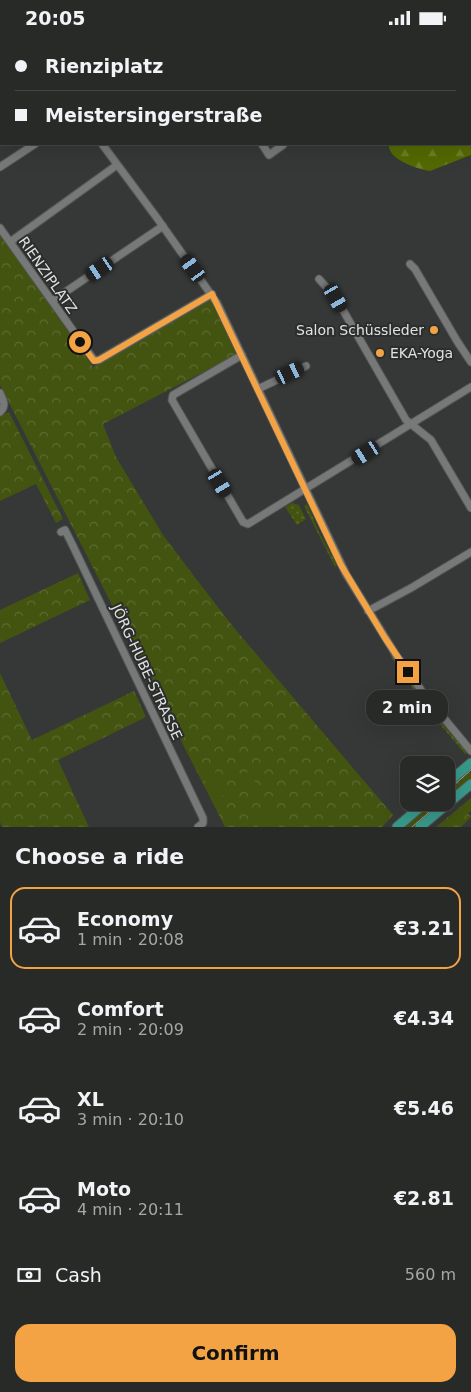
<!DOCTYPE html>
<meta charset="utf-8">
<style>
:root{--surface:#282a28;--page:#343634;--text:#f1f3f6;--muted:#a5a7a8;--line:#444645;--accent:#f4a344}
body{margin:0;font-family:"DejaVu Sans",sans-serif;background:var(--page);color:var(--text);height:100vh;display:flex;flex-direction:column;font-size:19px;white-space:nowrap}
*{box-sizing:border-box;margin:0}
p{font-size:16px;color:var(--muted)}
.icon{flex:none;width:28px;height:28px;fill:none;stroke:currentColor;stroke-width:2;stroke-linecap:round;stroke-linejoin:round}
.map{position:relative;height:792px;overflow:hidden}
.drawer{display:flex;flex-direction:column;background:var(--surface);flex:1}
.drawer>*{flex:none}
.top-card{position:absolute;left:0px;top:0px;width:471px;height:110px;box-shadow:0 5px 20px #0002,0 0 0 1px var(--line);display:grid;align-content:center;height:110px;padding:0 15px;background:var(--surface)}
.controls{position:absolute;left:400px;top:721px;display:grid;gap:10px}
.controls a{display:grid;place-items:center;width:55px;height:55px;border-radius:10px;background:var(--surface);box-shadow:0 5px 20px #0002,0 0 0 1px var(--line);font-size:25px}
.end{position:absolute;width:22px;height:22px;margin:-11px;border:6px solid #f4a344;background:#111;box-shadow:0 0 0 2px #111}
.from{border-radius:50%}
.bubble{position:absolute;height:35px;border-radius:15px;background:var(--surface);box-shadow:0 5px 20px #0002,0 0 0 1px var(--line);font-size:16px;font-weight:800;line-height:35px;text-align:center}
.car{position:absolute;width:15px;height:30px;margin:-15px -8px;border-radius:6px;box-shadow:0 0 4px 1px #0007;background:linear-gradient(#222 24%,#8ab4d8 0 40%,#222 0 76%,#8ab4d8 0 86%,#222 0)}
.top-card b{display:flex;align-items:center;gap:18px;height:48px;font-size:19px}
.top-card b+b{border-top:1px solid var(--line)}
.top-card i{width:12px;height:12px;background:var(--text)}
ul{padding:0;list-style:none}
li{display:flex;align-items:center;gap:15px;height:82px;margin:0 10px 8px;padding:0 5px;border:2px solid transparent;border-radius:15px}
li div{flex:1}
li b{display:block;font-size:19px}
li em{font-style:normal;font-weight:800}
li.current{border-color:var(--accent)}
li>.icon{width:45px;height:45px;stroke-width:1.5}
h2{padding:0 15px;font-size:22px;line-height:60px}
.pay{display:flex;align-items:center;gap:12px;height:55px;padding:0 15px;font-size:19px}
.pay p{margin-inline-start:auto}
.button{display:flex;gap:10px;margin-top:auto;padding:10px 15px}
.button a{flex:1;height:58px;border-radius:15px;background:var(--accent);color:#111;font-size:20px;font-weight:800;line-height:58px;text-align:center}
.status{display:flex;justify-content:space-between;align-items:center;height:35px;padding:0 25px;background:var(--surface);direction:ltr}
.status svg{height:14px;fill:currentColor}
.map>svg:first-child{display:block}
</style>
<div class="status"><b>20:05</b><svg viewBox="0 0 49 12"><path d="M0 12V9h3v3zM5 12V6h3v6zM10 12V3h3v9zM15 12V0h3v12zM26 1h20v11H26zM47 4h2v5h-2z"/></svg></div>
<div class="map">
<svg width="471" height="792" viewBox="0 0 471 792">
<defs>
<pattern id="grass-dots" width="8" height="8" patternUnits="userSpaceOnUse" patternTransform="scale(1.25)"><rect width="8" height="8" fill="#435310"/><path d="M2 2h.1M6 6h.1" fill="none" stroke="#5e6b32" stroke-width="1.8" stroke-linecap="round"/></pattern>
<pattern id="forest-firs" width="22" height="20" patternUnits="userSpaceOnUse" patternTransform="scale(1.25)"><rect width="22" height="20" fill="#536900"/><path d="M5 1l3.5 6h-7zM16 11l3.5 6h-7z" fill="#6b7e25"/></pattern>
<pattern id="park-crowns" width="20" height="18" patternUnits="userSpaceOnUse" patternTransform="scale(1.25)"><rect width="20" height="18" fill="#435310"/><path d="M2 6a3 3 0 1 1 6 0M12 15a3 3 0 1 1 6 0" fill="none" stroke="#5e6b32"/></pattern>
</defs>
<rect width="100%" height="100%" fill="#353836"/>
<!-- grass -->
<path fill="url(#grass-dots)" d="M 292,468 L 299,470 L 306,484 L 297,490 L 285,472 Z
M 307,469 L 321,501 L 337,530 L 335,532 L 304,471 Z
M 391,622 L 393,622 L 430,673 L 455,704 L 458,704 L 468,716 L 465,719 L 428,675 Z
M 468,734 L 471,738 L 471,745 L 446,767 L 446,753 Z
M 429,768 L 445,768 L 417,792 L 401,792 Z"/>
<!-- forest -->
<path fill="url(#forest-firs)" d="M 470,91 L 471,120 L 430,136 C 418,134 389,125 389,111 L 391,109 L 470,109 Z"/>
<!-- park -->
<path fill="url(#park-crowns)" d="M 0,199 L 93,332 L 211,265 L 238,319 L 103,389 L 116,422 L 163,500 L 197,545 L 235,594 L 393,780 L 382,792 L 225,792 L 0,350 Z
M 9,377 L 63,484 L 56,488 L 36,449 L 0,466 L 0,381 Z
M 78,538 L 90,565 L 0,608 L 0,575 Z
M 0,638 L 32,705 L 134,656 L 146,682 L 58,725 L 89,792 L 2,792 L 0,787 Z
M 471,763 L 471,776 L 468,778 L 471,782 L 461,792 L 436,792 Z"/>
<!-- pitch -->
<path fill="#435310" d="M 214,734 L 225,759 L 214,764 L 202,739 Z
M 250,736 L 256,749 L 243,755 L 237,742 Z
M 268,769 L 279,792 L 258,792 L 251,777 Z"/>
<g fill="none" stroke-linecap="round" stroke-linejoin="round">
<defs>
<path id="minor" d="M 19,0 L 20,1
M 373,1 L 374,0
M 102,109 L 157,183 L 217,268 L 346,539 L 396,620 L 424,659 L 471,716
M 262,109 L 269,120 L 283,110 L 282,109
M 0,132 L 35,109
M 0,193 L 94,325 L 99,325 L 212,259
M 10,207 L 117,130
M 410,229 L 415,234 L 457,306 L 471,327
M 319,244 L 336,263 L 406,385 L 431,405 L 471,473
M 52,266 L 163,191
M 242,320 L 173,360 L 172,365 L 243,487 L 248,489 L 471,352
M 258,354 L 306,331
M 0,358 C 3,365 7,371 0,377
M 61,497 L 65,495 L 73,511 L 203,783 L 203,788 L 198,792
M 368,576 L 411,553 L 471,517"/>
<path id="major" d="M 446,749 L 471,728
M 397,792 L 425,768
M 420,792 L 471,749"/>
</defs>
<!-- minor casing -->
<use href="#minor" stroke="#535654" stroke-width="9"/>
<!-- major casing -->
<use href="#major" stroke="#535654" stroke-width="11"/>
<!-- minor -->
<use href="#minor" stroke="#767977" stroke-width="7"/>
<!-- major -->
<use href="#major" stroke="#37998a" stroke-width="9"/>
<!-- tram -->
<path stroke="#989a99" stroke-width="1" d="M 446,757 L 471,735
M 412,792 L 440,768"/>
</g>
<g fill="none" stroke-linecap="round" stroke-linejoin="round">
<!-- route -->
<path stroke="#f4a344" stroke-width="6" d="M 80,307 L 94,326 L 99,325 L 212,259 L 341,530 L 385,603 L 408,637"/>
</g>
<!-- markers -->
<g fill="#f4a344" stroke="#2b2e2c" stroke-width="2">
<circle cx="434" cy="295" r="5"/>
<circle cx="380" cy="318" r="5"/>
</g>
<g text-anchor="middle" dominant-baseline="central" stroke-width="4" stroke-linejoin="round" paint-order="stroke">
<!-- street labels -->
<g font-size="14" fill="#e0e2e1" stroke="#2b2e2c">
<text transform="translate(48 240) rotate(55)">RIENZIPLATZ</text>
<text transform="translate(147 637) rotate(65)">JÖRG-HUBE-STRASSE</text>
</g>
<!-- poi labels -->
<g font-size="14" fill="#e0e2e1" stroke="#2b2e2c" text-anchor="end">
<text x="424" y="295">Salon Schüssleder</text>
<text x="390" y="318" text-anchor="start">EKA-Yoga</text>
</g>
</g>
</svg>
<div class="controls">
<a><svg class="icon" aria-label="layers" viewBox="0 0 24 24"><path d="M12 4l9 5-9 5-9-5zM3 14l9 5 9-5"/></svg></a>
</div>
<i class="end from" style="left:80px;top:307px"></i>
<i class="end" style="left:408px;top:637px"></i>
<div class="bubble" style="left:366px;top:655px;width:82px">2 min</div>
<i class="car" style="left:193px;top:233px;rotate:324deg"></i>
<i class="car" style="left:100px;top:234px;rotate:236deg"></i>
<i class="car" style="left:336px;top:263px;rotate:150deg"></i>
<i class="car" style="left:290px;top:338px;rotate:64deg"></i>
<i class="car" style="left:366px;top:418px;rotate:238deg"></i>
<i class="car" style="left:220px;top:448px;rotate:149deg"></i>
<div class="top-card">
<b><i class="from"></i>Rienziplatz</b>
<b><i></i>Meistersingerstraße</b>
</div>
</div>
<section class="drawer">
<h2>Choose a ride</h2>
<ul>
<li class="current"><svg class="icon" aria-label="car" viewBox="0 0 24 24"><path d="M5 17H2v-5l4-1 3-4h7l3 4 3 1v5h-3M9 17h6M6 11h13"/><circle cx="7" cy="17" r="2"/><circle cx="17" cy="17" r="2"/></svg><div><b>Economy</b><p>1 min · 20:08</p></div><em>€3.21</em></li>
<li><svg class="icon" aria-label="car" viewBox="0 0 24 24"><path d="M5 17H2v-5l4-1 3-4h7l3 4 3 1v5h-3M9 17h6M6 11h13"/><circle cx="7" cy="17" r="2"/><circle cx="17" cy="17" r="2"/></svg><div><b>Comfort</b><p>2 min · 20:09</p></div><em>€4.34</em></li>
<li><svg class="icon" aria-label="car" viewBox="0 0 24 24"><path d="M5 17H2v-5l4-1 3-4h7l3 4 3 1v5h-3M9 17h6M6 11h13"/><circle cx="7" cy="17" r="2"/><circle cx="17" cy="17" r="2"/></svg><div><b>XL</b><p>3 min · 20:10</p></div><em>€5.46</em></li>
<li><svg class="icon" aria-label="car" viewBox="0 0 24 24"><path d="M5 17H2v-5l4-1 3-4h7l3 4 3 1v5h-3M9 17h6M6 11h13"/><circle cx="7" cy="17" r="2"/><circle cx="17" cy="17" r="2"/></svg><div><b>Moto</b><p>4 min · 20:11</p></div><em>€2.81</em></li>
</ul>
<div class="pay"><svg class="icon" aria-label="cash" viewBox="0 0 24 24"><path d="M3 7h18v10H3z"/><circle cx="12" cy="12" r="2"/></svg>Cash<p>560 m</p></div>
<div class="button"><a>Confirm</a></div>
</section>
